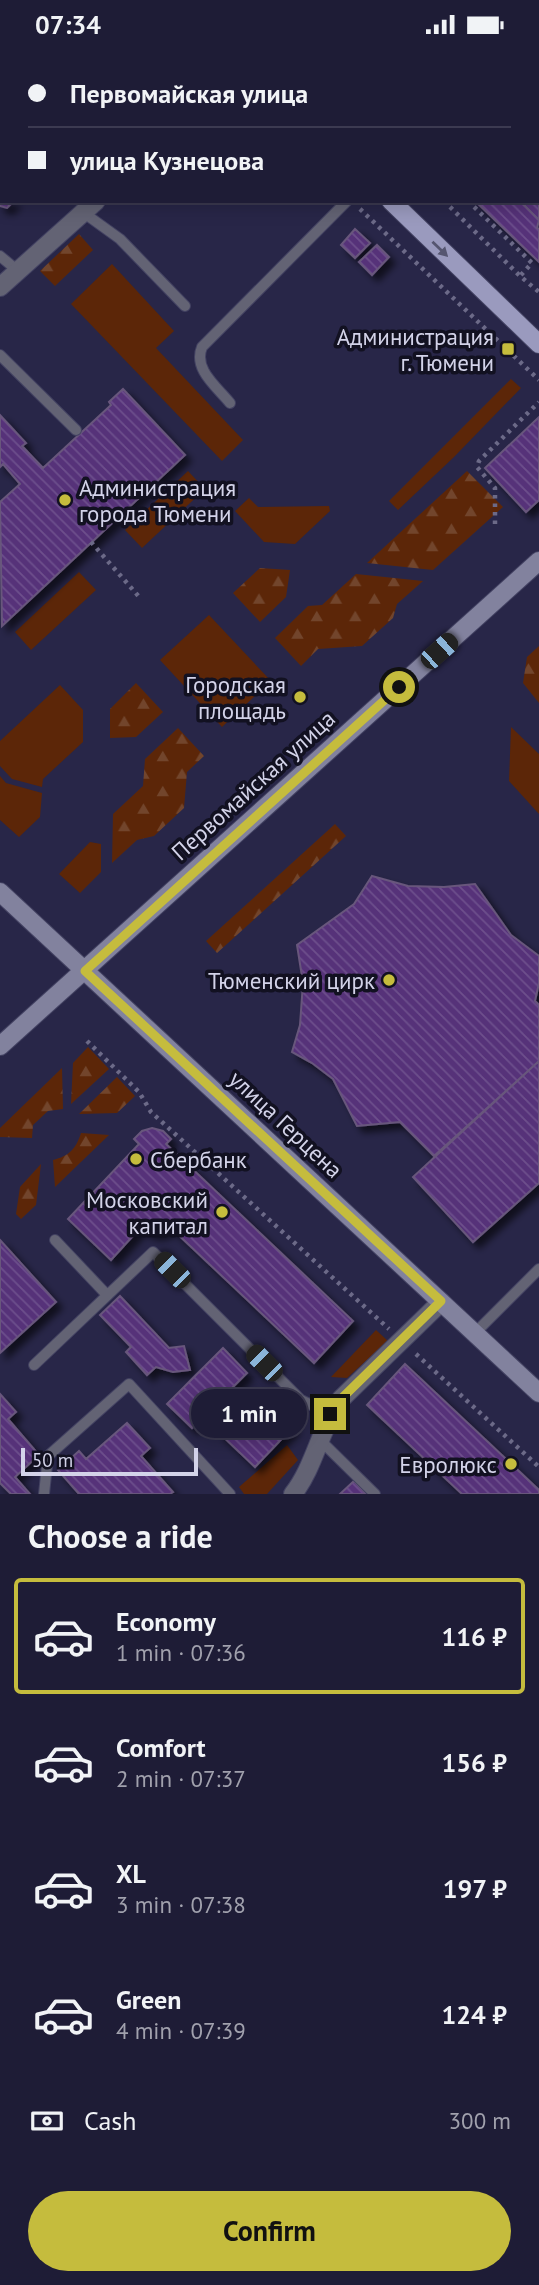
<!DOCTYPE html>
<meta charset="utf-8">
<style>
:root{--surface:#1e1c36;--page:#26253e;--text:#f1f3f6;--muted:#a1a1ad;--line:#3c3a51;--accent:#c5bc3d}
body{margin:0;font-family:"PT Sans",sans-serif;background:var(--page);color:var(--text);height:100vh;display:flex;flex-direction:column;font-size:26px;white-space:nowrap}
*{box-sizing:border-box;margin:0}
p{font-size:23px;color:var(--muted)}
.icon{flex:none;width:38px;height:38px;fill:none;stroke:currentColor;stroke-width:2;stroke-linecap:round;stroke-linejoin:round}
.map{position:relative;height:1445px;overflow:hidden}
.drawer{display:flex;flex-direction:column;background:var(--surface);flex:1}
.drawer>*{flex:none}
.hud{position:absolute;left:0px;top:0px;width:539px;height:154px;box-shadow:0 4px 18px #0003,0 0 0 2px var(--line);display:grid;align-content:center;height:154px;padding:0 28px;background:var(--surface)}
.scale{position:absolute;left:21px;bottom:18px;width:177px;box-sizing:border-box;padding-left:7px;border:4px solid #d3d3e9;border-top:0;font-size:19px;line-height:24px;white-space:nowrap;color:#d3d3e9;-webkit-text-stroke:5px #121121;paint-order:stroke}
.end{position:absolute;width:32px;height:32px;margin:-16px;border:9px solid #c5bc3d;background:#111;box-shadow:0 0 0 4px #111}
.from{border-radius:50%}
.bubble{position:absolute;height:49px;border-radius:24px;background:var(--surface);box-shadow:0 4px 18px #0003,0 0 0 2px var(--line);font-size:23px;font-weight:800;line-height:49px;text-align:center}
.car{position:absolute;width:21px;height:42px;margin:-21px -10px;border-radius:9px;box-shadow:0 0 5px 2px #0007;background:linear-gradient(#222 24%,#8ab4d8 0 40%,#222 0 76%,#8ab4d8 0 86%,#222 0)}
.hud b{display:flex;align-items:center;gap:24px;height:66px;font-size:26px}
.hud b+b{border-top:2px solid var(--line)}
.hud i{width:18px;height:18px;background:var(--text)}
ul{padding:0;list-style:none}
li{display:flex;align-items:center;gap:21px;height:116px;margin:0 14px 10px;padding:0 14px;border:4px solid transparent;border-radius:7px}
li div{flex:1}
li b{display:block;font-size:26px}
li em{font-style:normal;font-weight:800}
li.on{border-color:var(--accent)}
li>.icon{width:63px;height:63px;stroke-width:1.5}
h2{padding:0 28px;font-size:32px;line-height:84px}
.pay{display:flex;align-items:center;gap:18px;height:77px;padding:0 28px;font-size:26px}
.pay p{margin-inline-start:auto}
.action{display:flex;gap:14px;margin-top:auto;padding:14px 28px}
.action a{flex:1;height:80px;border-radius:42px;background:var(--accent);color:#111;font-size:28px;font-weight:800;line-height:80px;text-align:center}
.status{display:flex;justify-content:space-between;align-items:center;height:49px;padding:0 35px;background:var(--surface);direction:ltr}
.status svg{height:19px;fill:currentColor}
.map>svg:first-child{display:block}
</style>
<div class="status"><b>07:34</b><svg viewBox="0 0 49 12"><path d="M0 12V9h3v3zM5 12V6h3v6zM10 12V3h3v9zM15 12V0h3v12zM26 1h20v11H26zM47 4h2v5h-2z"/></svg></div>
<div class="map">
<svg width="539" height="1445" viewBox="0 0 539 1445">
<defs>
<pattern id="forest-firs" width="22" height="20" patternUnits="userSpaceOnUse" patternTransform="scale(1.75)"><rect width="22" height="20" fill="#5c2608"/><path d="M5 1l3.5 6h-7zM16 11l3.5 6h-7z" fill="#72452c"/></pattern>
<pattern id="building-back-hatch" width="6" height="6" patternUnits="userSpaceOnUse" patternTransform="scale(1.75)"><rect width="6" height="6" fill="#563279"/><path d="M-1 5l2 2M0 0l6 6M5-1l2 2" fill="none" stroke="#6d4f8c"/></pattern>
<filter id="shadow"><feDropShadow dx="6" dy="6" stdDeviation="3.5" flood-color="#0009"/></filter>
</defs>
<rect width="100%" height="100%" fill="#282648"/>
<!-- grass -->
<path fill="#5c2608" d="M 112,215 L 174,282 L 156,299 L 243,391 L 222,412 L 71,255 Z
M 511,330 L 521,339 L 454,408 L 398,461 L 389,452 Z
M 188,422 L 205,440 L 142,499 L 125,481 Z
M 249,449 L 258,458 L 329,457 L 330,462 L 295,495 L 264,493 L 235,462 Z
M 79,523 L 96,541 L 31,601 L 15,583 Z
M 209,566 L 271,632 L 222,678 L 160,611 Z
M 60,636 L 83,661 L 83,693 L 43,730 L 42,738 L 12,730 L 0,717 L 0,692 Z
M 511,678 L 539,705 L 539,765 L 509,732 Z
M 0,727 L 6,734 L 42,744 L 40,768 L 19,788 L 0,771 Z
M 90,793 L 101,795 L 101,823 L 80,844 L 59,825 Z
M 376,1281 L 388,1292 L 347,1329 L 331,1328 Z
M 287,1396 L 298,1411 L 267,1445 L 244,1445 L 239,1438 Z"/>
<!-- forest -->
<path fill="url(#forest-firs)" d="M 79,185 L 93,201 L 55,237 L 40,222 Z
M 467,422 L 503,458 L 433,521 L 367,514 Z
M 260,519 L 290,521 L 286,548 L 260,573 L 233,544 Z
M 356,525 L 423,532 L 397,555 L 393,569 L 362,597 L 318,600 L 301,617 L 275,589 L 308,557 L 322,556 Z
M 539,597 L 539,654 L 523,634 L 527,608 Z
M 136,634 L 163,663 L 136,688 L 110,689 L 110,660 Z
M 178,679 L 204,707 L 187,723 L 184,759 L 154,787 L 137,791 L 112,814 L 113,765 L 143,737 L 145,710 Z
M 335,775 L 346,787 L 217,904 L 206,892 Z
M 88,998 L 109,1020 L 71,1055 L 73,1014 Z
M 62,1019 L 63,1060 L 48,1062 L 33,1076 L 32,1089 L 0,1088 L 0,1079 Z
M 117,1028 L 135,1047 L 117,1064 L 79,1065 Z
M 81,1084 L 109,1086 L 55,1138 L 53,1111 C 69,1107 76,1100 81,1084 Z
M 41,1115 L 36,1156 L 21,1170 L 16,1165 L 20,1138 Z"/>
<!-- building -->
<path fill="url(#building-back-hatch)" stroke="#68577c" stroke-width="2" filter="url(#shadow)" d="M 23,0 L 120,0 L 122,2 L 25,2 Z
M 347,0 L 426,0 L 428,2 L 349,2 Z
M 2,75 L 2,152 L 14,152 L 7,159 L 0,157 Z
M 539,141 L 539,171 L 524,156 L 528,152 L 537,152 Z
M 475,152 L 520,152 L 539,171 L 537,179 L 539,180 L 539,213 Z
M 355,180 L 370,194 L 355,209 L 341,196 Z
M 377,196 L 389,208 L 372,226 L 359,213 Z
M 123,340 L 185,406 L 2,577 L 0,453 L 20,435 L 3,415 L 0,418 L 0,366 L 26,394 L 22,397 L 43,419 L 111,356 L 109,353 Z
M 539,368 L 539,451 L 526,463 L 485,419 Z
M 372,827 L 408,837 L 444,838 L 475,835 L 511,886 L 539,907 L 539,934 L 535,952 L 539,956 L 539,1012 L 434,1107 L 400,1073 L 357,1077 L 333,1030 L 312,1014 L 292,1003 L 300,976 L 303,934 L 297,896 L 354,855 Z
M 539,1012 L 539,1134 L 473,1193 L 413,1128 Z
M 152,1079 L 163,1082 L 171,1090 L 166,1095 L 353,1272 L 314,1314 L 170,1178 L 166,1182 L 155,1185 L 145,1182 L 141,1178 L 111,1211 L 68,1170 L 139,1095 L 134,1090 L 142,1082 Z
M 0,1191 L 56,1253 L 0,1304 Z
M 120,1247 L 169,1299 L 184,1297 L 190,1321 L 173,1323 L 156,1318 L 147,1326 L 126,1303 L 131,1298 L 100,1266 Z
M 223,1299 L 247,1324 L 192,1379 L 167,1355 Z
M 405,1315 L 539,1441 L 539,1445 L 462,1445 L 367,1356 Z
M 255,1343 L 293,1378 L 255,1418 L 218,1383 Z
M 0,1345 L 16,1363 L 8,1370 L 39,1406 L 15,1428 L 30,1445 L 11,1445 L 0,1434 Z
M 127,1374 L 150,1399 L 141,1407 L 173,1443 L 170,1445 L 79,1445 L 58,1421 L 79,1402 L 86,1410 Z
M 354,1432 L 366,1445 L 340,1445 Z"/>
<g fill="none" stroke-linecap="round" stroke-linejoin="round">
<defs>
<path id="lane" d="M 0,21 L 2,23
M 0,45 L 2,43
M 84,164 L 120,190 L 185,257
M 0,207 L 18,222
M 0,306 L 76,381
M 230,354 C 216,337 193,320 202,298 L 347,152
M 55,1191 L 107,1246
M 475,1284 L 539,1220
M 34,1316 L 153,1203 L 301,1351 L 330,1365
M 321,1392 L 375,1445
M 44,1445 L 48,1407 L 129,1335 L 230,1445"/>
<path id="street" d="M 0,238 L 96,152
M 293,1445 C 315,1417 320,1379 341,1350 L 441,1253"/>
<path id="secondary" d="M 0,843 L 539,1344
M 0,997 L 539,512"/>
<path id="primary" d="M 233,0 L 235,2
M 391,152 L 539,295"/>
</defs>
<!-- lane casing -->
<use href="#lane" stroke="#434262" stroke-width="12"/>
<!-- street casing -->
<use href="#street" stroke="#434262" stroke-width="20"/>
<!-- secondary casing -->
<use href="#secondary" stroke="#434262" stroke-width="20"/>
<!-- primary casing -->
<use href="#primary" stroke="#434262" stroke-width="20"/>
<!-- path -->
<path stroke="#6c6a88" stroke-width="4.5" stroke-dasharray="3.5 5" stroke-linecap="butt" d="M 172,0 L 173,2
M 287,0 L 289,2
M 308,0 L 310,2
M 444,152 L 520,227 L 539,243
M 468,152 L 532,214 L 520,227
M 360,160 L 539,331
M 495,475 L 495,439 L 477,418 L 479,412 L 539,353
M 91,493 L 141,550
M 87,992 L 139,1043 L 151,1063 L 389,1280
M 416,1305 L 539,1418"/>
<!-- lane -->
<use href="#lane" stroke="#636374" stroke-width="10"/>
<!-- street -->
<use href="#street" stroke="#636374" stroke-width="18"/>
<!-- secondary -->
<use href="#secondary" stroke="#82829e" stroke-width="18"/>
<!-- primary -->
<use href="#primary" stroke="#9a9abe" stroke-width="18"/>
</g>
<!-- one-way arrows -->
<defs><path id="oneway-solid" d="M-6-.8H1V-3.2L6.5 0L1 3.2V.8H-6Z" transform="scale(1.75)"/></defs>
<use fill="#565670" href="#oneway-solid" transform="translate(440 200) rotate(44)"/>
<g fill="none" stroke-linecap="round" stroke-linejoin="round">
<!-- route -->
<path stroke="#c5bc3d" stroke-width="9" d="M 330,1365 L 341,1350 L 441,1252 L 85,922 L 399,638"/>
</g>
<!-- markers -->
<g fill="#c5bc3d" stroke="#121121" stroke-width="2.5">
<rect x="501" y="293" width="14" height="14" rx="3.5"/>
<circle cx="65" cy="451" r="7"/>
<circle cx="300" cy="648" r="7"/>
<circle cx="389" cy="931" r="7"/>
<circle cx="136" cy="1110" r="7"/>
<circle cx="222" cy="1163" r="7"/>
<circle cx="511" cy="1415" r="7"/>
</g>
<g text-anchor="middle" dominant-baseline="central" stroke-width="7" stroke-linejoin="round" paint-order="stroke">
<!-- poi labels -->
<g font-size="23" fill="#d3d3e9" stroke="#121121" text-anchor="end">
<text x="494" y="287">Администрация<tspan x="494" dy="26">г. Тюмени</tspan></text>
<text x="79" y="438" text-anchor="start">Администрация<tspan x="79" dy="26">города Тюмени</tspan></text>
<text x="286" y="635">Городская<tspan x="286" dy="26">площадь</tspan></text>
<text x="375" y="931">Тюменский цирк</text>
<text x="150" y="1110" text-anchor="start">Сбербанк</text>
<text x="208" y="1150">Московский<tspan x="208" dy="26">капитал</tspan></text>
<text x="497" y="1415">Евролюкс</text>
</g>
<!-- street labels -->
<g font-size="23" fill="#d3d3e9" stroke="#121121">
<text transform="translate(253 736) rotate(-42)">Первомайская улица</text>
<text transform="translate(286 1075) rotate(43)">улица Герцена</text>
</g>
</g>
</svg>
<div class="scale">50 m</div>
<i class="end from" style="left:399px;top:638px"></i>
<i class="end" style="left:330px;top:1365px"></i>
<div class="bubble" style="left:191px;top:1340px;width:116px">1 min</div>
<i class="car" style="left:439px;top:602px;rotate:48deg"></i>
<i class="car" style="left:172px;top:1221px;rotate:315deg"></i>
<i class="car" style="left:264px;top:1314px;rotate:315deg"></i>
<div class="hud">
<b><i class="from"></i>Первомайская улица</b>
<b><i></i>улица Кузнецова</b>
</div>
</div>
<section class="drawer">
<h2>Choose a ride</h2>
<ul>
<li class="on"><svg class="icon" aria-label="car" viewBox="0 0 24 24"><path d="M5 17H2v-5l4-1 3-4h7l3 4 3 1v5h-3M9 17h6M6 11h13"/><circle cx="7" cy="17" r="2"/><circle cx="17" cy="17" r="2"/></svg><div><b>Economy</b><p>1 min · 07:36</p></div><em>116 ₽</em></li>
<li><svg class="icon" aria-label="car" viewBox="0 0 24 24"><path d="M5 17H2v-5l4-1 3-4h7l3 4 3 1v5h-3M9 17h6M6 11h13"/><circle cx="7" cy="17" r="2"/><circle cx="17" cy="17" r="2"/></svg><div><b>Comfort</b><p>2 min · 07:37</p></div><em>156 ₽</em></li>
<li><svg class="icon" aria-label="car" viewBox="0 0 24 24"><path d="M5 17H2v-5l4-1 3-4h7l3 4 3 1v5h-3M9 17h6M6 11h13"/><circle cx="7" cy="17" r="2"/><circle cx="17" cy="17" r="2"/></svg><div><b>XL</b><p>3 min · 07:38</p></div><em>197 ₽</em></li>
<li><svg class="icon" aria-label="car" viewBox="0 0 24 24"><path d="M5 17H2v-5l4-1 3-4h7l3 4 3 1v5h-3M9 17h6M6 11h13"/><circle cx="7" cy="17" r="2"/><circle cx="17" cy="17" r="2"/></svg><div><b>Green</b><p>4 min · 07:39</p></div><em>124 ₽</em></li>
</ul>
<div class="pay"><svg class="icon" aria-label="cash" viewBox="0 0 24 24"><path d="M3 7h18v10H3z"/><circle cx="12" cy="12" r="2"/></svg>Cash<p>300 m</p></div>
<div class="action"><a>Confirm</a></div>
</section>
